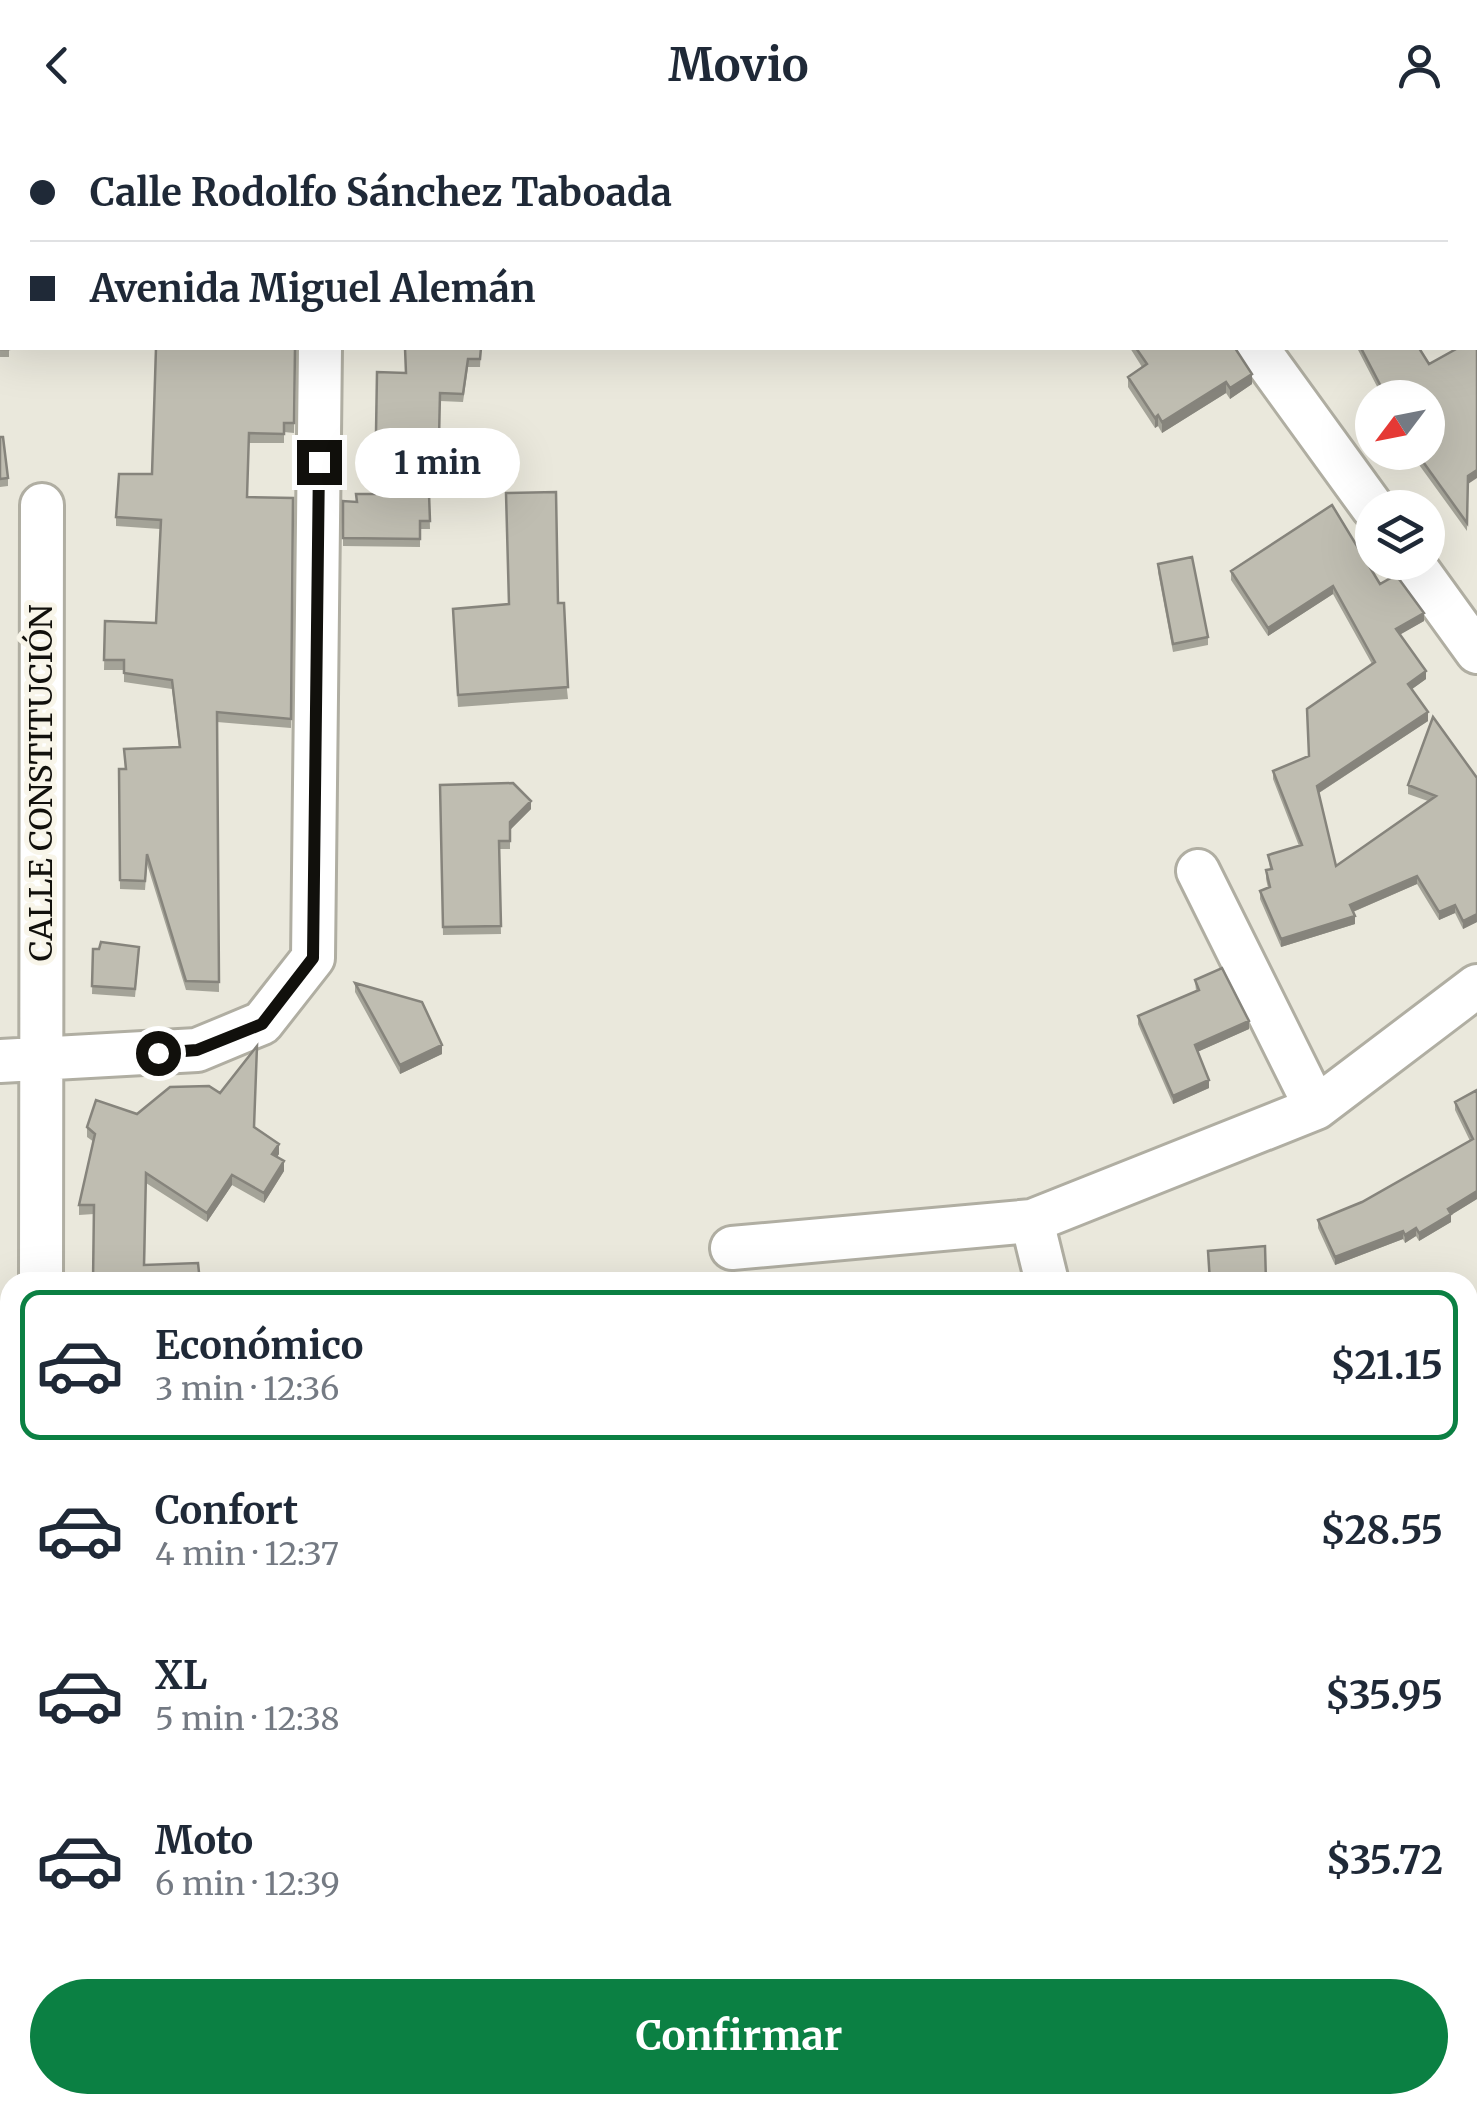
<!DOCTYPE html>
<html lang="es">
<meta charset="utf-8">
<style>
:root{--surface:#fff;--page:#f2f2f3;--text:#1f2937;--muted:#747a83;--line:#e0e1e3;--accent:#0b8043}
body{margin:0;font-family:Merriweather,serif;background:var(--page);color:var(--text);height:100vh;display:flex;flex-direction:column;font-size:38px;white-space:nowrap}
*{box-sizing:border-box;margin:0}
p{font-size:32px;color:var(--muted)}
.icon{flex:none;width:55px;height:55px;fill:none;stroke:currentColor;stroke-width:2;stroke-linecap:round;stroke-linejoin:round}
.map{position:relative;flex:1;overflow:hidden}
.sheet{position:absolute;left:0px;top:1142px;width:1478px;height:842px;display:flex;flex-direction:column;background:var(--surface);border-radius:30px 30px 0 0;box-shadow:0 10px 40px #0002}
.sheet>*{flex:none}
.hud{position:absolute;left:0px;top:0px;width:1478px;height:220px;box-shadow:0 10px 40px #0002;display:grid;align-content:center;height:220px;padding:0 30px;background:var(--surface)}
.needle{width:65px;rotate:238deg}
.tools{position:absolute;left:1355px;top:250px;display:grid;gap:20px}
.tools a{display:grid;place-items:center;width:90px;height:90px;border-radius:50%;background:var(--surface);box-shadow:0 10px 40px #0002;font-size:50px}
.end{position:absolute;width:45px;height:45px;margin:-22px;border:12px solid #11100c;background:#fff;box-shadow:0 0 0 5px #fff}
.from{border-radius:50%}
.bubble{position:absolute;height:70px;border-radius:35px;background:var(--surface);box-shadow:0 10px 40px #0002;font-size:32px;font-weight:700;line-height:70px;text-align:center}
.hud b{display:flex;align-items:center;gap:35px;height:95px;font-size:38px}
.hud b+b{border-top:2px solid var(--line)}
.hud i{width:25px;height:25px;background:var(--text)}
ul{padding:18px 0 0;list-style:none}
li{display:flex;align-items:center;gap:30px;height:150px;margin:0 20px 15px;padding:0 10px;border:5px solid transparent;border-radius:20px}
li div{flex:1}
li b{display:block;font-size:38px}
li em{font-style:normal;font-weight:700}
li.on{border-color:var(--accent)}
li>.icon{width:90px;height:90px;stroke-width:1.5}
.button{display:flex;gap:20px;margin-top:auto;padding:20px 30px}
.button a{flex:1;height:115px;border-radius:60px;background:var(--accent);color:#fff;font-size:40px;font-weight:700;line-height:115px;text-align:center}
header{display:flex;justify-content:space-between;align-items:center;height:130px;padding:0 30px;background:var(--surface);font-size:45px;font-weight:700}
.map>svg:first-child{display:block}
</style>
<header><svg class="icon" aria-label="back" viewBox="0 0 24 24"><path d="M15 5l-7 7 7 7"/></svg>Movio<svg class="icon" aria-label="person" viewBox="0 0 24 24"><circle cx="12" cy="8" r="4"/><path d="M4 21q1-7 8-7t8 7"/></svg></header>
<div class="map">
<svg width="1477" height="1984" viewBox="0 0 1477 1984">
<rect width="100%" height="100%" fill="#eae8dc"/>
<!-- green -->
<path fill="#d4cdad" d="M 0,1604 L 10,1605 L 10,1794 L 0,1794 Z"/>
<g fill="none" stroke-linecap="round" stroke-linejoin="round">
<defs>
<path id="minor" d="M 1099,0 L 1101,2
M 1398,0 L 1400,2
M 1475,109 L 1477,112
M 1257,218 L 1373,378
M 1412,432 L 1477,522
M 1198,741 L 1316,978
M 0,931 L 197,920 L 262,893 L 313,828 L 320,218
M 1032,1091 L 1047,1152
M 732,1118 L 1032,1091 L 1316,978 L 1477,856
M 41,1152 L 42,375
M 1468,1882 L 1477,1859
M 1430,1984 L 1432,1975"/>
</defs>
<!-- minor casing -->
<use href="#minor" stroke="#b0aea2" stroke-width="48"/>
<!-- minor -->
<use href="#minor" stroke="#fff" stroke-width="42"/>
</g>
<!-- wall -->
<path fill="#a4a398" d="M 0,133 L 9,218 L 9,227 L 0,227 Z
M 295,218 L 294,303 L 284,302 L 284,313 L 249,313 L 247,367 L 293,368 L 291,598 L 217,592 L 219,862 L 186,860 L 147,734 L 145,760 L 120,759 L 119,639 L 125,639 L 124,619 L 179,617 L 172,559 L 124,552 L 124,540 L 104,540 L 105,491 L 156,493 L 160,399 L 116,396 L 116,387 L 152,344 Z
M 481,218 L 480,237 L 468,237 L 463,272 L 440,271 L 439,317 L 428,317 L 430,399 L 420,399 L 420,417 L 343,416 L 343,371 L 357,372 L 375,364 L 406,243 Z
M 1130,218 L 1235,218 L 1252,254 L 1230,269 L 1226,263 L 1162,303 L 1158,296 L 1155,298 L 1128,257 L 1128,247 L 1142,237 Z
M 1357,218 L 1419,218 L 1468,354 L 1467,401 L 1417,332 L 1412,322 L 1428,322 L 1428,268 L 1383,268 Z
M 0,307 L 8,348 L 8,356 L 0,357 Z
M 1158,434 L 1208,507 L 1208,515 L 1173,522 L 1158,442 Z
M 1231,441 L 1380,454 L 1424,491 L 1400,504 L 1426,549 L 1412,559 L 1428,591 L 1319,663 L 1336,736 L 1428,671 L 1408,664 L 1408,655 L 1477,648 L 1477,792 L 1463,799 L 1455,783 L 1439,790 L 1417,754 L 1353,782 L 1355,794 L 1281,817 L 1260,769 L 1260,761 L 1268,758 L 1266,749 L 1266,740 L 1270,739 L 1268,725 L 1299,716 L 1273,649 L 1273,641 L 1308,627 L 1372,534 L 1333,464 L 1268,506 L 1231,450 Z
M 558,473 L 568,569 L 458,577 L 453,491 Z
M 440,655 L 531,679 L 510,700 L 510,719 L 499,719 L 501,804 L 443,805 Z
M 93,819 L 139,825 L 135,867 L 92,864 Z
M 1195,850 L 1249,899 L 1197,922 L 1209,958 L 1173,974 L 1138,894 L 1138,886 L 1196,861 Z
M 355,853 L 442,924 L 400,944 L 355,862 Z
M 1477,960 L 1477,1069 L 1451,1085 L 1451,1092 L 1419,1111 L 1416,1106 L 1405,1113 L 1403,1109 L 1335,1135 L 1318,1098 L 1318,1090 L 1362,1072 L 1470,1011 L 1455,980 L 1455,972 Z
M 137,984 L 254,997 L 279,1024 L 277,1027 L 284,1041 L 264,1073 L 232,1055 L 207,1092 L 146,1053 L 145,1135 L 93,1152 L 94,1084 L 79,1085 L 79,1075 L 94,1012 L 87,1007 L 87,997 Z
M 1477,1738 L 1477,1835 L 1468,1837 Z"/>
<!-- shaded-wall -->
<path fill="#86847c" d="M 1252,244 L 1252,254 L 1230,269 L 1230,258 Z
M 1226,252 L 1226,263 L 1162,303 L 1162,292 Z
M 1158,285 L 1158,296 L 1155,298 L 1155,288 Z
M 1477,340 L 1477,348 L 1468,354 L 1467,401 L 1468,346 Z
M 1333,456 L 1333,464 L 1268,506 L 1268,498 Z
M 1424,483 L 1424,491 L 1396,507 L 1396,499 Z
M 1426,541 L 1426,549 L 1408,562 L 1408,554 Z
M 1428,582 L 1428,591 L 1317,664 L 1317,656 Z
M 531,671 L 531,679 L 510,700 L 510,692 Z
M 1417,746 L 1417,754 L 1350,783 L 1350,775 Z
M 1455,775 L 1455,783 L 1439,790 L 1439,782 Z
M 1477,784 L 1477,792 L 1463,799 L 1463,791 Z
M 1355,786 L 1355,794 L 1281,817 L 1281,809 Z
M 1249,891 L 1249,899 L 1195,923 L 1195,915 Z
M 442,915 L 442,924 L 400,944 L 400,935 Z
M 1209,950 L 1209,958 L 1173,974 L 1173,966 Z
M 279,1014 L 279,1024 L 272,1034 L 272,1024 Z
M 284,1031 L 284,1041 L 264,1073 L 264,1063 Z
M 232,1045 L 232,1055 L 207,1092 L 207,1083 Z
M 1477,1061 L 1477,1069 L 1451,1085 L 1451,1092 L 1419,1111 L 1419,1103 L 1448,1079 Z
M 1416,1098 L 1416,1106 L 1405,1113 L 1405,1105 Z
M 1403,1101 L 1403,1109 L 1335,1135 L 1335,1127 Z
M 1472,1822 L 1472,1835 L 1468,1837 L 1468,1824 Z"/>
<!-- building -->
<path fill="#bfbdb1" stroke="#86847c" stroke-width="2.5" d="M 217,0 L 404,0 L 404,2 L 216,2 Z
M 899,0 L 988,0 L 990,2 L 900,2 Z
M 1208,0 L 1313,0 L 1315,2 L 1205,2 Z
M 0,133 L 2,133 L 2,218 L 9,218 L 9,219 L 0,219 Z
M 1477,206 L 1477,340 L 1468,346 L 1467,393 L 1416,322 L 1428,322 L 1428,268 L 1387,268 L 1361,218 L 1419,218 L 1429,234 L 1458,218 L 1475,218 L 1475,207 Z
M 156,218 L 295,218 L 294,293 L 284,293 L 284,304 L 249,303 L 247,367 L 293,368 L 291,589 L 217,582 L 219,852 L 186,851 L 147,724 L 145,751 L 120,750 L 119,639 L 126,639 L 124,619 L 180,617 L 172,550 L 124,543 L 124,530 L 104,530 L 105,491 L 156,493 L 161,390 L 116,387 L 119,344 L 152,344 Z
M 405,218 L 481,218 L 480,229 L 468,229 L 463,264 L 440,263 L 439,309 L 427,309 L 430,391 L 420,391 L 420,409 L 343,408 L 343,371 L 357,372 L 356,364 L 375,364 L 377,242 L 406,243 Z
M 1136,218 L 1235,218 L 1252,244 L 1230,258 L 1226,252 L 1162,292 L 1158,285 L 1155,288 L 1128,247 L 1147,234 Z
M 0,307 L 3,307 L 8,348 L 0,349 Z
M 556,362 L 558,473 L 564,473 L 568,557 L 458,565 L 453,479 L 509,474 L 506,363 Z
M 1332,375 L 1380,454 L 1396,445 L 1424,483 L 1396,499 L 1426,541 L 1408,554 L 1428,582 L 1317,656 L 1336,736 L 1436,666 L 1408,655 L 1433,587 L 1477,648 L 1477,784 L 1463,791 L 1455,775 L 1439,782 L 1417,746 L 1350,775 L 1355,786 L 1281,809 L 1260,761 L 1270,757 L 1266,740 L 1272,739 L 1268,725 L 1302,715 L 1273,641 L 1309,626 L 1307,579 L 1375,532 L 1333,456 L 1268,498 L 1231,441 Z
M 1192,427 L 1208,507 L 1173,514 L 1158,434 Z
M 513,653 L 531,671 L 510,692 L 510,711 L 499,711 L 501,796 L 443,797 L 440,655 Z
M 101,812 L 139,817 L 135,859 L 92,856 L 93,819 L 99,819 Z
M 1222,838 L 1249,891 L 1195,915 L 1209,950 L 1173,966 L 1138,886 L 1199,860 L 1195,850 Z
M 355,853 L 422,872 L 442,915 L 400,935 Z
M 257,916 L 254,997 L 279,1014 L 272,1024 L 284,1031 L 264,1063 L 232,1045 L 207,1083 L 146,1043 L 144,1135 L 198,1133 L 200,1152 L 93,1152 L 94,1075 L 79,1075 L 95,1004 L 87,997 L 96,970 L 137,984 L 170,957 L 209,956 L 220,963 Z
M 1477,960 L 1477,1061 L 1448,1079 L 1451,1084 L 1419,1103 L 1416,1098 L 1405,1105 L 1403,1101 L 1335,1127 L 1318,1090 L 1362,1072 L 1473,1009 L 1455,972 Z
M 1265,1116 L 1266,1152 L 1210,1152 L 1208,1121 Z
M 1468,1737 L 1477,1738 L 1477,1823 L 1468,1824 Z"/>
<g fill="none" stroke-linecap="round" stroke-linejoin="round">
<!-- route -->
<path stroke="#11100c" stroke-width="12" d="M 158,923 L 197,920 L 262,894 L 313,828 L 319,332"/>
</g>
<g text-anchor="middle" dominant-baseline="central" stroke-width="10" stroke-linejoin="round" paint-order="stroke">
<!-- street labels -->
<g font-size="32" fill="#11100c" stroke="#f8f5e9">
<text transform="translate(41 653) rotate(-90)">CALLE CONSTITUCIÓN</text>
</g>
</g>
</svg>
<div class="tools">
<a><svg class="needle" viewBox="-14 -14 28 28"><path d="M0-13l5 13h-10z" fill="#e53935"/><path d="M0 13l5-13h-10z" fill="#747a83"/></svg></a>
<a><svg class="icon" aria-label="layers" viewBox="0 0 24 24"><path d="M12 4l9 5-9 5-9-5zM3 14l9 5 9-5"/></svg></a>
</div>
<i class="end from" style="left:158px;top:923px"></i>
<i class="end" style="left:319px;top:332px"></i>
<div class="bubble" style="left:355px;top:298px;width:165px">1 min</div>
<div class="hud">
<b><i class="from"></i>Calle Rodolfo Sánchez Taboada</b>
<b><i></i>Avenida Miguel Alemán</b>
</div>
<section class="sheet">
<ul>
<li class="on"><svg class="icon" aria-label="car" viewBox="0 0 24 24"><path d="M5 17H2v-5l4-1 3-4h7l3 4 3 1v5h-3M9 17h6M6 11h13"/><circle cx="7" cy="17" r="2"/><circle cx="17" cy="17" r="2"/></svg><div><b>Económico</b><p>3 min · 12:36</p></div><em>$21.15</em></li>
<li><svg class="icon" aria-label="car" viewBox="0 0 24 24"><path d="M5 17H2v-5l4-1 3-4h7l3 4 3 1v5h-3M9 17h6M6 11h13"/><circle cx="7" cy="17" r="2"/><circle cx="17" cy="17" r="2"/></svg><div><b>Confort</b><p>4 min · 12:37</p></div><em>$28.55</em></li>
<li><svg class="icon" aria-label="car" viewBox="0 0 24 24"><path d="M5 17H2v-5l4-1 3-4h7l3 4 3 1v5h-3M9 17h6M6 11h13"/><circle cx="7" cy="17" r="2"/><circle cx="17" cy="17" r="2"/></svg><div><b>XL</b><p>5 min · 12:38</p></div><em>$35.95</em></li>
<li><svg class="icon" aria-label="car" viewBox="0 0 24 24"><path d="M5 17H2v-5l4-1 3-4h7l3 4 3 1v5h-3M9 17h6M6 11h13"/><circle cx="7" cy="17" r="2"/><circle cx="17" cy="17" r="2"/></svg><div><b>Moto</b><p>6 min · 12:39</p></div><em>$35.72</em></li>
</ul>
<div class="button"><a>Confirmar</a></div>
</section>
</div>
